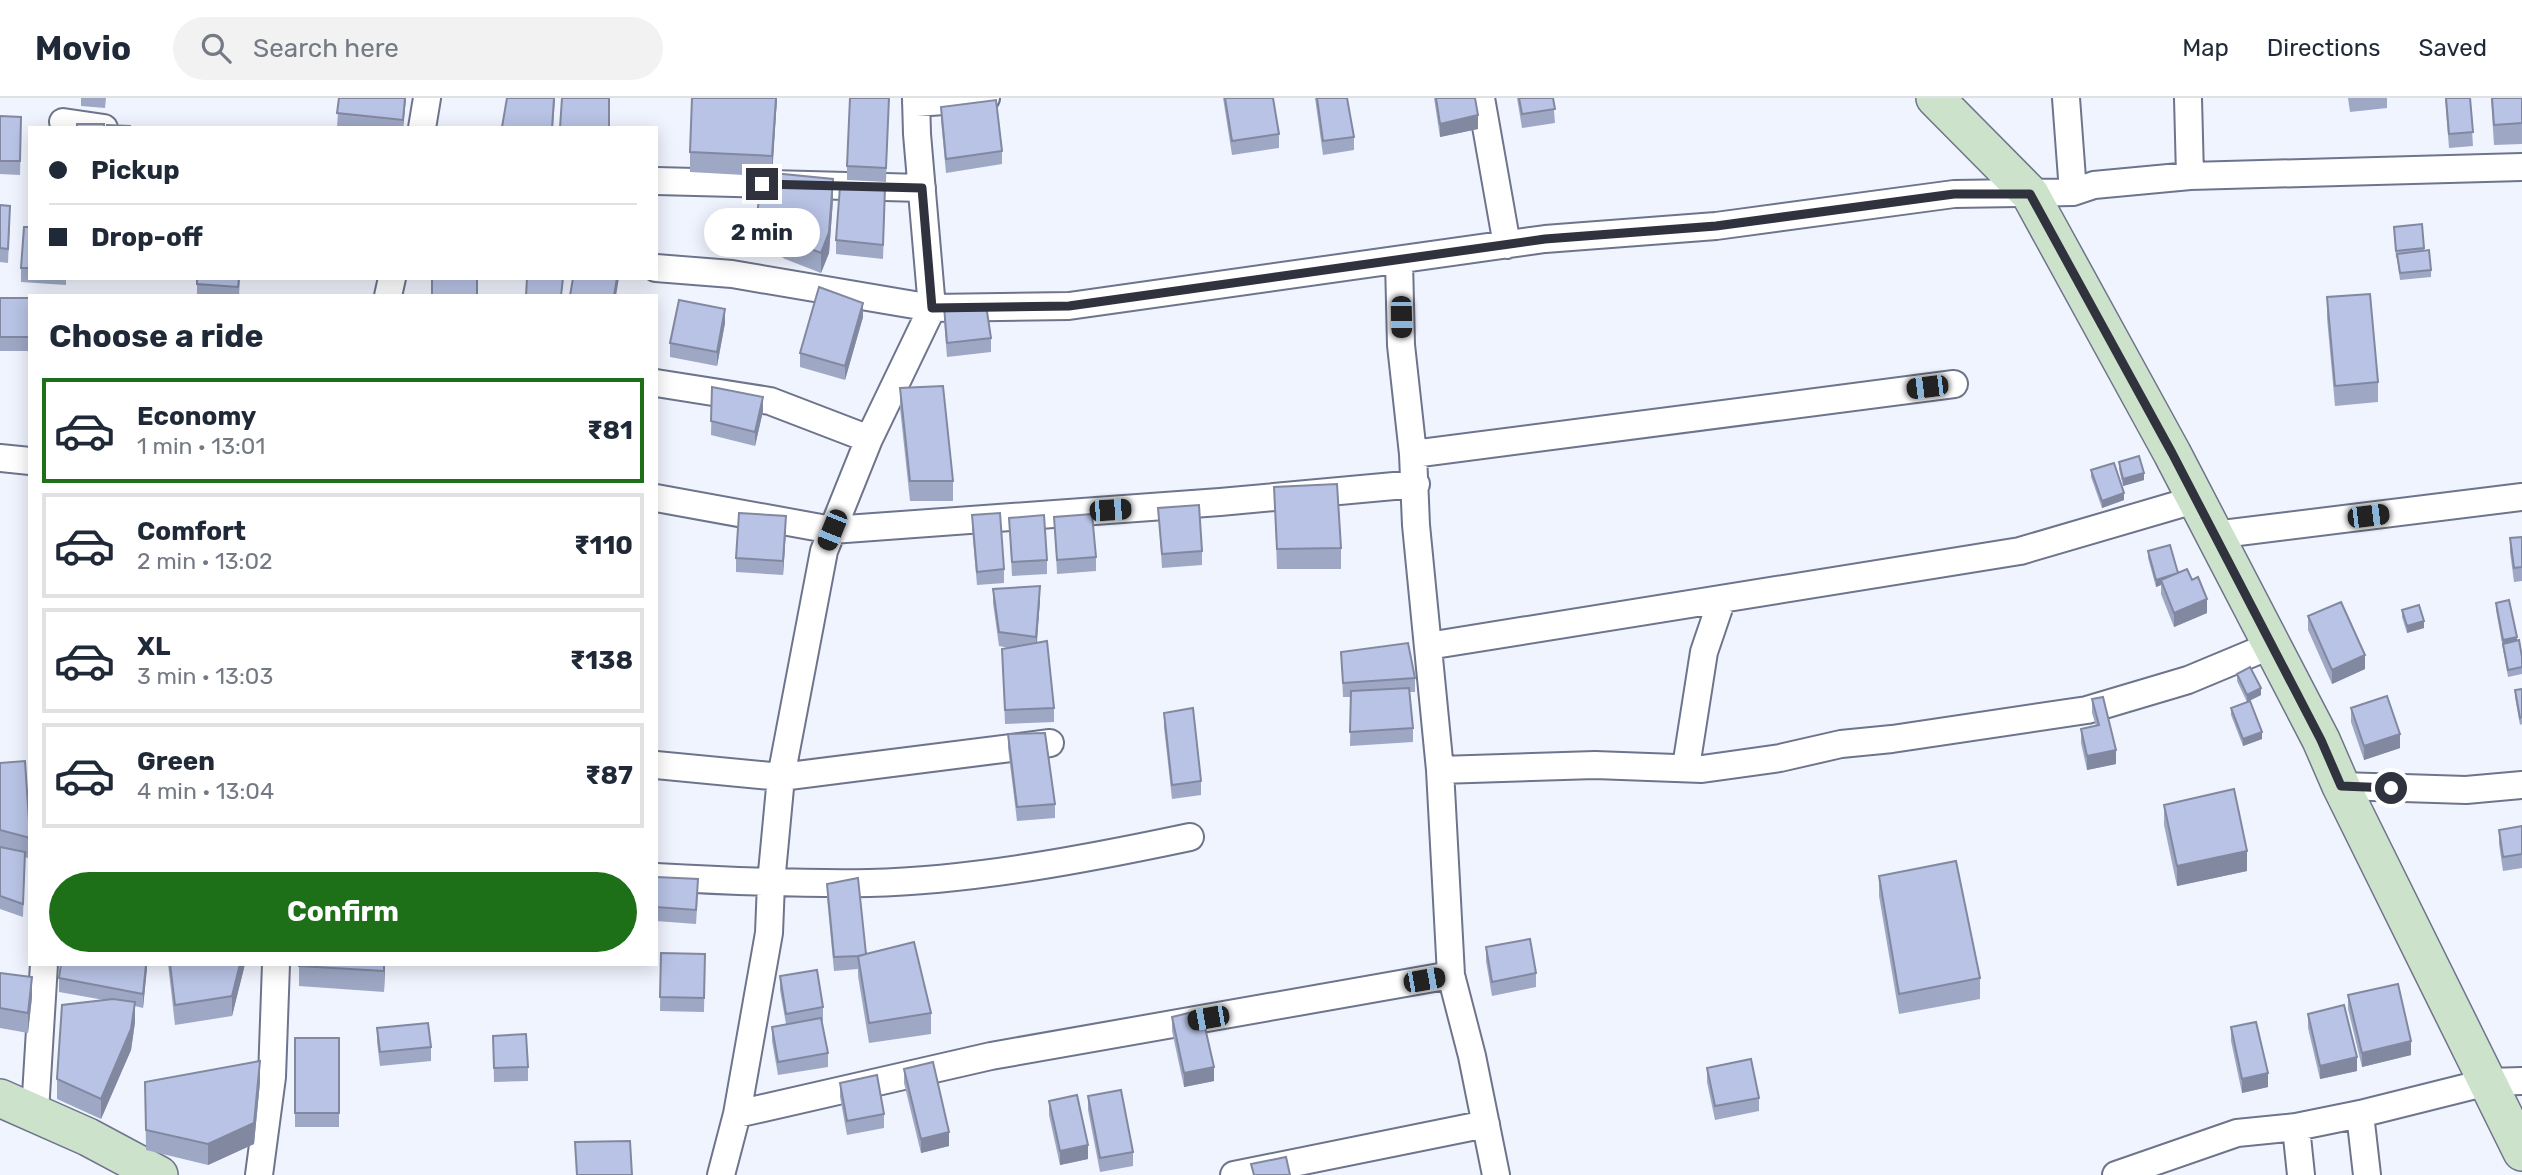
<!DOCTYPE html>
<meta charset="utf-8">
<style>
:root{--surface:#fff;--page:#f2f2f3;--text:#1f2937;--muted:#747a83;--line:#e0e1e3;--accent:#1d7018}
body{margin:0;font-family:Rubik,sans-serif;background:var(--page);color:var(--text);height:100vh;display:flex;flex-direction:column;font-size:26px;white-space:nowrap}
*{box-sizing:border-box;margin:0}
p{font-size:23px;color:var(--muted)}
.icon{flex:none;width:38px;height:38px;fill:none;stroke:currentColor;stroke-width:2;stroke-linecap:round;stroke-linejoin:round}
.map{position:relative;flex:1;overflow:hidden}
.panel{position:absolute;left:28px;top:196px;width:630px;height:672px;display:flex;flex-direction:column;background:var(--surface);border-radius:0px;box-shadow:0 4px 18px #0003}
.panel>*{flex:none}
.banner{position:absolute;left:28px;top:28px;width:630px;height:154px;border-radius:0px;box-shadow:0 4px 18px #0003;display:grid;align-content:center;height:154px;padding:0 21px;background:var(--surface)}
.end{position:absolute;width:32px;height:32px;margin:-16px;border:9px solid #30333d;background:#fff;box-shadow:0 0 0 4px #fff}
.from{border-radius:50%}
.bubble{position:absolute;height:49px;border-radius:24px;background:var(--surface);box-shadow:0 4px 18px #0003;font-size:23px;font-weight:700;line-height:49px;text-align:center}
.car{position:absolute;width:21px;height:42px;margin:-21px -10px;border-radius:9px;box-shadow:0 0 5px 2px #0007;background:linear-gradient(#222 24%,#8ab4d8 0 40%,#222 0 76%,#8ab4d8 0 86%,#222 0)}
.banner b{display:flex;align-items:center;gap:24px;height:66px;font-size:26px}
.banner b+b{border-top:2px solid var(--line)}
.banner i{width:18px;height:18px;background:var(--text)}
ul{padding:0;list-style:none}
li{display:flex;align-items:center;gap:21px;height:105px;margin:0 14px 10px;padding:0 7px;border:4px solid var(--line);border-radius:0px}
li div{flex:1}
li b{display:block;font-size:26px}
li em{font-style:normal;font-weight:700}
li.current{border-color:var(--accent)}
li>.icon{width:63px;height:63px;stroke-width:1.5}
h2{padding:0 21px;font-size:32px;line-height:84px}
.primary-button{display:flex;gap:14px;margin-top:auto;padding:14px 21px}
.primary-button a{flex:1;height:80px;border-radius:42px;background:var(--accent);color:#fff;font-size:28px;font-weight:700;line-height:80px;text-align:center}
header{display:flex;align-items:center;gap:42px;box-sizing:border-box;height:98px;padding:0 35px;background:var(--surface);border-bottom:2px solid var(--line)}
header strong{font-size:33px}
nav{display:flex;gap:38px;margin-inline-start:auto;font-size:24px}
.search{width:490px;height:63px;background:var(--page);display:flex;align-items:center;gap:18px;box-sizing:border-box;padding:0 24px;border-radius:38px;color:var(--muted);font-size:26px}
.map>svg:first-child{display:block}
</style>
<header>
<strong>Movio</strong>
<div class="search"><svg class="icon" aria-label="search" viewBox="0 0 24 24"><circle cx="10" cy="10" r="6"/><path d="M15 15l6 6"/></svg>Search here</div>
<nav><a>Map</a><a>Directions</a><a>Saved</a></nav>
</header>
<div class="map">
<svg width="2522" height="1077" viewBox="0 0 2522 1077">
<rect width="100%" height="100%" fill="#f0f4fe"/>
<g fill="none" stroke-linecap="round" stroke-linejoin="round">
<defs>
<path id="street" d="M 1481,0 L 1507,147
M 2066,0 L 2073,94
M 916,5 L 986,0
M 63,24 L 104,30
M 422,30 L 427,0
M 2190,78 L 2522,69
M 656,83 L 922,90
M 1399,163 L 1401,247 L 1413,356 L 1416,427 L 1440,672 L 1451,877 L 1472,958 L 1496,1077
M 656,170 L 732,176 L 932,210 L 917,36 L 916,0
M 388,198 L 392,180
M 656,285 L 770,303 L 869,341
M 1413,356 L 1954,286
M 0,360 L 30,363
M 656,400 L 832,432 L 1220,404 L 1416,386
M 2214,437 L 2522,399
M 1428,548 L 2020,453 L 2194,402
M 656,667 L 781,679 L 1050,645
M 1686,669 L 1704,554 L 1722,501
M 1440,672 L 1595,667 L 1702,671 L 1780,660 L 1841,646 L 1892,641 L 2087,612 L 2188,582 L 2272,547
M 2341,688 L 2466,692 L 2522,687
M 656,779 C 727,783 798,786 869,785 C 976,782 1086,761 1190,739
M 35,1014 L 44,866
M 737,1016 L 991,958 L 1451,877
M 2360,1016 L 2367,1077
M 2296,1029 L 2301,1077
M 259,1077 L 272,979 L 276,866
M 721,1077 L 737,1016 L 769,835 L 771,785 L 781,679 L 824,453 L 869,341 L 932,210 L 1069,208 L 1545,141 L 1716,128 L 1954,96 L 2073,94 L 2094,87 L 2190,78 L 2188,0
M 1234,1077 L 1486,1026
M 2116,1077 L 2237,1035 L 2296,1029 L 2360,1016 L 2488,984 L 2522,983"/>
<path id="secondary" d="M 1935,0 L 2030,96 L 2172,355 L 2321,642 L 2341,688 L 2522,1054
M 0,1000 L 88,1039 L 159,1077"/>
</defs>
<!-- street casing -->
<use href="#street" stroke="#6d748b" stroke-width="30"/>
<!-- secondary casing -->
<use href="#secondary" stroke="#6d748b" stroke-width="40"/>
<!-- street -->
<use href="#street" stroke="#fff" stroke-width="26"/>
<!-- secondary -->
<use href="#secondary" stroke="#cde2cb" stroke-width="37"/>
</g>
<!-- wall -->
<path fill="#9ea8c5" d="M 81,0 L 106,0 L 105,10 L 81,8 Z
M 339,0 L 406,0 L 403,30 L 337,29 Z
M 777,0 L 772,75 L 833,102 L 829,155 L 821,175 L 785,161 L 756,143 L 756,123 L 762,78 L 690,74 L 690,54 Z
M 889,0 L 886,84 L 847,82 L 847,68 Z
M 1223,0 L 1273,0 L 1279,36 L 1279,50 L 1232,57 Z
M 1315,0 L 1347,0 L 1354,39 L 1354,52 L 1323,57 Z
M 1434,0 L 1475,0 L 1478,31 L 1440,39 Z
M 1517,0 L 1553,0 L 1555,25 L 1522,30 Z
M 2348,0 L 2387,0 L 2387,10 L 2350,14 Z
M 2445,0 L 2470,0 L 2473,48 L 2449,50 Z
M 2491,0 L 2522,0 L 2522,46 L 2494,47 Z
M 941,9 L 1002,53 L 1002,66 L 946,75 L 941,22 Z
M 0,18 L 21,33 L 20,77 L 0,76 Z
M 885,104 L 883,161 L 836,156 L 836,142 Z
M 0,107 L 10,122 L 8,165 L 0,164 Z
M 2422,126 L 2424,153 L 2431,172 L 2431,179 L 2400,182 L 2397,160 L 2396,160 L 2394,129 Z
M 30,129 L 30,180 L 66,180 L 66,187 L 21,184 L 21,170 Z
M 197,180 L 240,180 L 239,198 L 197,198 Z
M 2327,199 L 2378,284 L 2378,304 L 2335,308 L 2327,220 Z
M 0,200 L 30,200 L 30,253 L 0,253 Z
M 944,208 L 991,240 L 991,254 L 947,259 L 944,222 Z
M 863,219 L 845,282 L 800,269 L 800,255 Z
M 725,225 L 717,268 L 670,259 L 670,245 Z
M 712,289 L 763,313 L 755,348 L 711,337 Z
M 900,290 L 953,383 L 953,403 L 910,403 L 900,310 Z
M 2119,364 L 2144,382 L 2123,388 L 2119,371 Z
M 2091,372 L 2124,402 L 2102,410 L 2091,379 Z
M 1274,389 L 1341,450 L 1341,471 L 1277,471 Z
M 1158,410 L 1202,453 L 1202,467 L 1162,470 Z
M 972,417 L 1004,471 L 1004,485 L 977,487 L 972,431 Z
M 1054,419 L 1096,459 L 1096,473 L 1057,476 Z
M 1009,420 L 1047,462 L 1047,476 L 1012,478 Z
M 786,432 L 783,477 L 736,474 L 736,460 Z
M 2522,439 L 2522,483 L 2514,484 L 2510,454 L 2510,440 Z
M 2148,453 L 2178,475 L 2207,515 L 2174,529 L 2161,496 L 2161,487 L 2156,489 L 2148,460 Z
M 993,491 L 1040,502 L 1037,545 L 1054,610 L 1054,624 L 1005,626 L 1002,551 L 1009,550 L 999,548 L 993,505 Z
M 2496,505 L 2517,543 L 2522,559 L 2522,576 L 2508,579 L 2496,512 Z
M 2402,512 L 2424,530 L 2407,535 L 2402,519 Z
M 2308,518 L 2365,571 L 2332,586 L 2308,532 Z
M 1341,554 L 1415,580 L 1415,594 L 1410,594 L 1413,630 L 1413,644 L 1350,648 L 1351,599 L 1343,599 Z
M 2237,576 L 2261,597 L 2247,604 L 2237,583 Z
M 2522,591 L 2522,626 L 2520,627 L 2515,599 L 2515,592 Z
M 2092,601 L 2116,666 L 2087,672 L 2081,645 L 2081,631 L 2096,628 L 2092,615 Z
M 2231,610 L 2262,641 L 2243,648 L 2231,617 Z
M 2351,610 L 2400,650 L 2364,662 L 2351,624 Z
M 1164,615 L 1201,683 L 1201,697 L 1172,701 L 1164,629 Z
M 1008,636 L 1055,706 L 1055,720 L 1017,723 L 1008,650 Z
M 0,665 L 30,738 L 30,761 L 25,759 L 23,819 L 0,811 Z
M 2164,707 L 2247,773 L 2177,788 L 2164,727 Z
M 2522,728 L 2522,770 L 2503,773 L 2499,746 L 2499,732 Z
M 1879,778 L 1980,880 L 1980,901 L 1899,916 L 1879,798 Z
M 656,779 L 698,795 L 696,826 L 656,823 Z
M 827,786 L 866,856 L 931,915 L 931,936 L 869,945 L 858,878 L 858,871 L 834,873 L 827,800 Z
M 1486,849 L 1536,875 L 1536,889 L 1492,898 L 1486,863 Z
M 661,855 L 705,856 L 704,914 L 660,913 Z
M 147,866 L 143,910 L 135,908 L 135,924 L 131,952 L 101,1021 L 57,1001 L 57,981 L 104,902 L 59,894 L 59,880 Z
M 168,866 L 245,866 L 232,918 L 175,927 Z
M 299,866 L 385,866 L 384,894 L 299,888 Z
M 0,875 L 32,899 L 28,935 L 0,930 Z
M 780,878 L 823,909 L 823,923 L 822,923 L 828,955 L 828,969 L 778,977 L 772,943 L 772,929 L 786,926 L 780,892 Z
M 2348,897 L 2411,957 L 2362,969 L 2348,911 Z
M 2308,916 L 2357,973 L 2320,981 L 2308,930 Z
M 1172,919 L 1214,983 L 1184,989 L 1172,933 Z
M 2231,929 L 2268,989 L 2242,995 L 2231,943 Z
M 377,930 L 431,949 L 431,963 L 380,968 L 377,944 Z
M 493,938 L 528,969 L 528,983 L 494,984 Z
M 295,940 L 339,940 L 339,1029 L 295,1029 Z
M 1707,970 L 1759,1000 L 1759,1013 L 1715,1022 L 1707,984 Z
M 904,971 L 949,1048 L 921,1055 L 904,985 Z
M 145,984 L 260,984 L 254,1046 L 208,1067 L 146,1052 Z
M 840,985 L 884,1016 L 884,1030 L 847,1037 L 840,999 Z
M 1088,998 L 1133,1054 L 1133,1068 L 1100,1074 L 1088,1012 Z
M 1049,1003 L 1088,1061 L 1060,1067 L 1049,1017 Z"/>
<!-- shaded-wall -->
<path fill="#8188a0" d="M 405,0 L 406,0 L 403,30 L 403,22 Z
M 554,0 L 555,0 L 553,30 L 552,30 Z
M 776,0 L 777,0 L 772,79 L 772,58 Z
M 1478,17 L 1478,31 L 1440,39 L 1440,26 Z
M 833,81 L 833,102 L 829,155 L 821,175 L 821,155 Z
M 617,180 L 619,180 L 616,198 L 614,198 Z
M 863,205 L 863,219 L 845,282 L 845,268 Z
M 725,211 L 725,225 L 717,268 L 717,254 Z
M 763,299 L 763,313 L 755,348 L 755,334 Z
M 2144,375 L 2144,382 L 2123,388 L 2123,381 Z
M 2124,395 L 2124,402 L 2102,410 L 2102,403 Z
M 786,418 L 786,432 L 783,477 L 783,463 Z
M 2178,476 L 2161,482 L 2161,487 L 2156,489 L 2156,482 Z
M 1040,488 L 1040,502 L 1036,553 L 1036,539 Z
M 2207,501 L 2207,515 L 2174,529 L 2174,515 Z
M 2424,523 L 2424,530 L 2407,535 L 2407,528 Z
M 2517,539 L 2517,546 L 2503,549 L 2503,542 Z
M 2365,557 L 2365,571 L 2332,586 L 2332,572 Z
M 2261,590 L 2261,597 L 2247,604 L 2247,597 Z
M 2262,634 L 2262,641 L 2243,648 L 2243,641 Z
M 2400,636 L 2400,650 L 2364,662 L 2364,648 Z
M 2116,652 L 2116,666 L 2087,672 L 2087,658 Z
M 2247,753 L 2247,773 L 2177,788 L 2177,768 Z
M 146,866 L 147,866 L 147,871 L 143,910 L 143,896 Z
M 240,866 L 245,866 L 232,918 L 232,898 Z
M 384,866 L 385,866 L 384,894 Z
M 32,879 L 32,899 L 28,935 L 28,915 Z
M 135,904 L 135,924 L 131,952 L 101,1021 L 101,1001 Z
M 2411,943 L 2411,957 L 2362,969 L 2362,955 Z
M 2357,959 L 2357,973 L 2320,981 L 2320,968 Z
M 260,963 L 260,984 L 254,1046 L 208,1067 L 208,1046 Z
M 1214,969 L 1214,983 L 1184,989 L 1184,975 Z
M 2268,975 L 2268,989 L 2242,995 L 2242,981 Z
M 949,1034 L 949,1048 L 921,1055 L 921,1041 Z
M 1088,1047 L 1088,1061 L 1060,1067 L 1060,1053 Z"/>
<!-- building -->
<path fill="#b8c3e5" stroke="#8188a0" stroke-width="2" d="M 339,0 L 405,0 L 403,22 L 337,15 Z
M 507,0 L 554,0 L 552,30 L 502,29 Z
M 562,0 L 609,0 L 609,30 L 560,30 Z
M 692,0 L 776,0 L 772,58 L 690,54 Z
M 850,0 L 889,0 L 886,70 L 847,68 Z
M 1225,0 L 1273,0 L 1279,36 L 1232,43 Z
M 1317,0 L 1347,0 L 1354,39 L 1323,43 Z
M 1436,0 L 1475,0 L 1478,17 L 1440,26 Z
M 1519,0 L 1553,0 L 1555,11 L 1522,16 Z
M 2446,0 L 2470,0 L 2473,34 L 2449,36 Z
M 2492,0 L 2522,0 L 2522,25 L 2494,27 Z
M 996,2 L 1002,53 L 946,61 L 941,9 Z
M 0,18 L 21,19 L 20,63 L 0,63 Z
M 77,26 L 104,26 L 104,30 L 77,30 Z
M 107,27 L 130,28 L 130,30 L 107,30 Z
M 763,74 L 833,81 L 829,134 L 821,155 L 785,141 L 756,123 Z
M 840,88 L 885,90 L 883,147 L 836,142 Z
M 0,107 L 10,108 L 8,151 L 0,150 Z
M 2422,126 L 2424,150 L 2396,153 L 2394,129 Z
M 24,129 L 30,129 L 30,170 L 21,170 Z
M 2429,152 L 2431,172 L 2400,175 L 2397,156 Z
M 197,180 L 239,180 L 238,189 L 197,186 Z
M 432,180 L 477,180 L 477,198 L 432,198 Z
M 527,180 L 563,180 L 561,198 L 526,198 Z
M 573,180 L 617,180 L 614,198 L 570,198 Z
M 819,189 L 863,205 L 845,268 L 800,255 Z
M 2370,196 L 2378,284 L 2335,288 L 2327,199 Z
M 0,200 L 30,200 L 30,239 L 0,239 Z
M 679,202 L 725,211 L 717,254 L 670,245 Z
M 986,207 L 991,240 L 947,245 L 944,208 Z
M 943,288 L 953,383 L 910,383 L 900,290 Z
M 712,289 L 763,299 L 755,334 L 711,323 Z
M 2139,358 L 2144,375 L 2123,381 L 2119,364 Z
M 2114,365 L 2124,395 L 2102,403 L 2091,372 Z
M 1337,386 L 1341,450 L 1277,451 L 1274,389 Z
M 1199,407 L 1202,453 L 1162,456 L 1158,410 Z
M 739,415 L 786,418 L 783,463 L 736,460 Z
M 1000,415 L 1004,471 L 977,474 L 972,417 Z
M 1092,416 L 1096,459 L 1057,462 L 1054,419 Z
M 1044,417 L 1047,462 L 1012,464 L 1009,420 Z
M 2522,439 L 2522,469 L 2514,470 L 2510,440 Z
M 2170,447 L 2178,475 L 2156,482 L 2148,453 Z
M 2187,471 L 2192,482 L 2198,479 L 2207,501 L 2174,515 L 2161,482 Z
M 1040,488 L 1036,539 L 999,534 L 993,491 Z
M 2509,502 L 2517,539 L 2503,542 L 2496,505 Z
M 2341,504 L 2365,557 L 2332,572 L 2308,518 Z
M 2419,507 L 2424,523 L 2407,528 L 2402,512 Z
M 2519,542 L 2522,559 L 2522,569 L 2508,572 L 2503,546 Z
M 1047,543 L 1054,610 L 1005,612 L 1002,551 Z
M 1408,545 L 1415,580 L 1343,585 L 1341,554 Z
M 2250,569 L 2261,590 L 2247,597 L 2237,576 Z
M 1409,590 L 1413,630 L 1350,634 L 1351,593 Z
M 2522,591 L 2522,619 L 2520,620 L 2515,592 Z
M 2387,598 L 2400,636 L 2364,648 L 2351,610 Z
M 2103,599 L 2116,652 L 2087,658 L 2081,631 L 2099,627 L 2092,601 Z
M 2250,603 L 2262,634 L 2243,641 L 2231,610 Z
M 1193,610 L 1201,683 L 1172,687 L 1164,615 Z
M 1045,635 L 1055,706 L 1017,709 L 1008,636 Z
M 25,663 L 30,738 L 30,740 L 0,732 L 0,665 Z
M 2234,691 L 2247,753 L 2177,768 L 2164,707 Z
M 2522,728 L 2522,756 L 2503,759 L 2499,732 Z
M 0,749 L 25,754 L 23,806 L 0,798 Z
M 1956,763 L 1980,880 L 1899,896 L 1879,778 Z
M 656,779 L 698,781 L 696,812 L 656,809 Z
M 858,780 L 866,856 L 859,858 L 834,859 L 827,786 Z
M 1530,841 L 1536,875 L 1492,884 L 1486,849 Z
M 914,844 L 931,915 L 869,925 L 858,858 Z
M 661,855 L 705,856 L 704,900 L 660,899 Z
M 61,866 L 146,866 L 143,896 L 59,880 Z
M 170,866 L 240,866 L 232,898 L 175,907 Z
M 299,866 L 384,866 L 384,873 L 299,868 Z
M 817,872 L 823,909 L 786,916 L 780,878 Z
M 0,875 L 32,879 L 28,915 L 0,910 Z
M 2398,886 L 2411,943 L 2362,955 L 2348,897 Z
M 113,901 L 135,904 L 131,931 L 101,1001 L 57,981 L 62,907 Z
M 2344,907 L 2357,959 L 2320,968 L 2308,916 Z
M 1201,912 L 1214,969 L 1184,975 L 1172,919 Z
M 821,920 L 828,955 L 778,964 L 772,929 Z
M 2256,924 L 2268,975 L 2242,981 L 2231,929 Z
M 428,925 L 431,949 L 380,954 L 377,930 Z
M 526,936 L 528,969 L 494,970 L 493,938 Z
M 295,940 L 339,940 L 339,1015 L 295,1015 Z
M 1751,961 L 1759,1000 L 1715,1008 L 1707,970 Z
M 260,963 L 254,1025 L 208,1046 L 146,1032 L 145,984 Z
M 933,964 L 949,1034 L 921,1041 L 904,971 Z
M 877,977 L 884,1016 L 847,1023 L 840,985 Z
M 1121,992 L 1133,1054 L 1100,1060 L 1088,998 Z
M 1077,997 L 1088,1047 L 1060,1053 L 1049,1003 Z
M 630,1043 L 632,1077 L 577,1077 L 575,1044 Z
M 1286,1059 L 1290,1077 L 1254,1077 L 1251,1066 Z"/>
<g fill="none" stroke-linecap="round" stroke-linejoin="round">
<!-- route -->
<path stroke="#30333d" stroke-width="9" d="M 762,86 L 922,90 L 932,210 L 1069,208 L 1545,141 L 1716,128 L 1954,96 L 2030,96 L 2172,355 L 2321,642 L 2341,688 L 2391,690"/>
</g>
</svg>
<i class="end from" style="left:2391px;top:690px"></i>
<i class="end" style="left:762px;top:86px"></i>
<div class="bubble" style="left:704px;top:110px;width:116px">2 min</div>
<i class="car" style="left:1401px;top:219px;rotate:179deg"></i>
<i class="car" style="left:1927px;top:289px;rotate:263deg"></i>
<i class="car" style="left:1110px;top:412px;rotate:86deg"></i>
<i class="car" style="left:2368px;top:418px;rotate:83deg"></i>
<i class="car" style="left:832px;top:432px;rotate:202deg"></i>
<i class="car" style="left:1424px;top:882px;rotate:80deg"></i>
<i class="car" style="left:1208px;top:920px;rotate:260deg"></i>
<div class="banner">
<b><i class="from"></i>Pickup</b>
<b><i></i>Drop-off</b>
</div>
<section class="panel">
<h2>Choose a ride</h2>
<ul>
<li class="current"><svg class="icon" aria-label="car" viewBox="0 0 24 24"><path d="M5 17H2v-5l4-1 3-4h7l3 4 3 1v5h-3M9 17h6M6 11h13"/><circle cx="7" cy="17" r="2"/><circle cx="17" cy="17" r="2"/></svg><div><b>Economy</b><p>1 min · 13:01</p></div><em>₹81</em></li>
<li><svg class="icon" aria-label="car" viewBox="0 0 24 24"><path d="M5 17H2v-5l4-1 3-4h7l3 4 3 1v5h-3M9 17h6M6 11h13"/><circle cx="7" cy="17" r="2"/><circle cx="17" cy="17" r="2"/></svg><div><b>Comfort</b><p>2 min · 13:02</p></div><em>₹110</em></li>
<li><svg class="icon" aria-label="car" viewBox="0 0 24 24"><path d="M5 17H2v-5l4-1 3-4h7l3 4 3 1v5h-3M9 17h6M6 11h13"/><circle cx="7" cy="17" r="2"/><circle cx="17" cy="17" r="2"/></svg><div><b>XL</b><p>3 min · 13:03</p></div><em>₹138</em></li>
<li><svg class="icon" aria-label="car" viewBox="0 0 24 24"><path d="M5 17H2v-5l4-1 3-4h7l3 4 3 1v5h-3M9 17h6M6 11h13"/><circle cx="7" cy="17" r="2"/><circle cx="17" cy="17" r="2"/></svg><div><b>Green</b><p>4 min · 13:04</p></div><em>₹87</em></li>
</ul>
<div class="primary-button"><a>Confirm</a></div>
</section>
</div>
